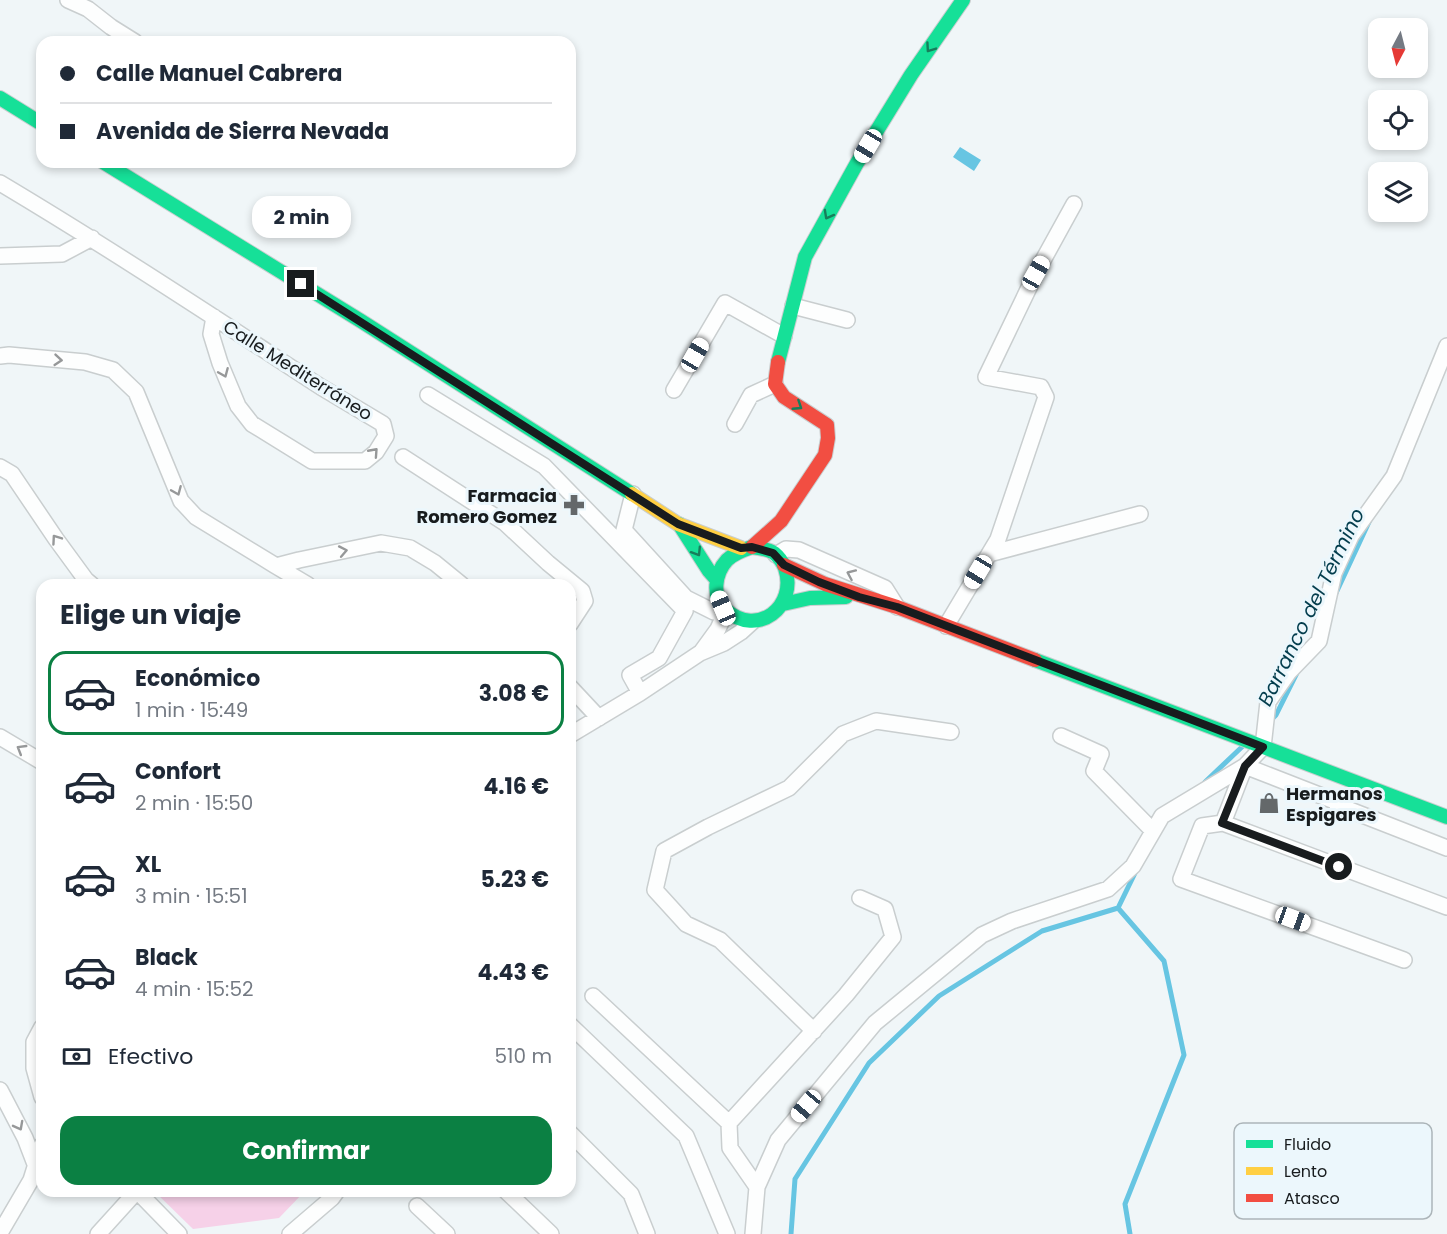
<!DOCTYPE html>
<html lang="es">
<meta charset="utf-8">
<style>
:root{--surface:#fff;--page:#f6f6f7;--text:#1f2937;--muted:#747a83;--line:#e0e1e3;--accent:#0b8043}
body{margin:0;font-family:Poppins,sans-serif;background:var(--page);color:var(--text);height:100vh;display:flex;flex-direction:column;font-size:22px;white-space:nowrap}
*{box-sizing:border-box;margin:0}
p{font-size:20px;color:var(--muted)}
.icon{flex:none;width:33px;height:33px;fill:none;stroke:currentColor;stroke-width:2;stroke-linecap:round;stroke-linejoin:round}
.map{position:relative;flex:1;overflow:hidden}
.side{position:absolute;left:36px;top:579px;width:540px;height:618px;display:flex;flex-direction:column;background:var(--surface);border-radius:18px;box-shadow:0 3px 9px #0003}
.side>*{flex:none}
.banner{position:absolute;left:36px;top:36px;width:540px;height:132px;border-radius:18px;box-shadow:0 3px 9px #0003;display:grid;align-content:center;height:132px;padding:0 24px;background:var(--surface)}
.needle{width:39px;rotate:187deg}
.fabs{position:absolute;left:1368px;top:18px;display:grid;gap:12px}
.fabs a{display:grid;place-items:center;width:60px;height:60px;border-radius:12px;background:var(--surface);box-shadow:0 3px 9px #0003;font-size:30px}
.end{position:absolute;width:27px;height:27px;margin:-14px;border:8px solid #181c1e;background:#fff;box-shadow:0 0 0 3px #fff}
.from{border-radius:50%}
.bubble{position:absolute;height:42px;border-radius:18px;background:var(--surface);box-shadow:0 3px 9px #0003;font-size:20px;font-weight:700;line-height:42px;text-align:center}
.car{position:absolute;width:18px;height:36px;margin:-18px -9px;border-radius:8px;box-shadow:0 0 4px 2px #0007;background:linear-gradient(#fff 24%,#345 0 40%,#fff 0 76%,#345 0 86%,#fff 0)}
.banner b{display:flex;align-items:center;gap:21px;height:57px;font-size:22px}
.banner b+b{border-top:2px solid var(--line)}
.banner i{width:15px;height:15px;background:var(--text)}
ul{padding:0;list-style:none}
li{display:flex;align-items:center;gap:18px;height:84px;margin:0 12px 9px;padding:0 12px;border:3px solid transparent;border-radius:18px}
li div{flex:1}
li b{display:block;font-size:22px}
li em{font-style:normal;font-weight:700}
li.on{border-color:var(--accent)}
li>.icon{width:54px;height:54px;stroke-width:1.5}
h2{padding:0 24px;font-size:27px;line-height:72px}
.pay{display:flex;align-items:center;gap:15px;height:66px;padding:0 24px;font-size:22px}
.pay p{margin-inline-start:auto}
.action{display:flex;gap:12px;margin-top:auto;padding:12px 24px}
.action a{flex:1;height:69px;border-radius:18px;background:var(--accent);color:#fff;font-size:24px;font-weight:700;line-height:69px;text-align:center}
.map>svg:first-child{display:block}
</style>
<div class="map">
<svg width="1447" height="1234" viewBox="0 0 1447 1234">
<rect width="100%" height="100%" fill="#f0f6f8"/>
<!-- green -->
<path fill="#f6d1e8" d="M 154,1191 L 305,1191 L 279,1218 L 193,1229 Z"/>
<!-- water -->
<path fill="#67c5e2" d="M 960,147 L 981,160 L 974,171 L 953,157 Z"/>
<g fill="none" stroke-linecap="round" stroke-linejoin="round">
<!-- stream -->
<path stroke="#67c5e2" stroke-width="5" d="M 1336,593 L 1369,522
M 1269,722 L 1276,715 L 1298,671
M 1205,782 L 1244,745
M 1118,908 L 1164,961 L 1184,1055 L 1125,1204 L 1130,1234
M 791,1234 L 795,1179 L 869,1063 L 939,996 L 1042,931 L 1118,908 L 1136,871"/>
<defs>
<path id="street" d="M 68,0 L 88,9 L 111,27 L 135,42
M 0,183 C 109,248 215,318 321,387 L 326,390 L 383,424 L 386,436 L 376,452 L 365,461 L 312,461 L 252,424 L 238,406 L 220,363 L 211,334 L 214,317
M 0,256 L 62,254 L 92,238
M 793,306 L 847,320
M 0,356 L 9,355 L 85,362 L 113,370 L 136,392 L 181,501 L 196,517 L 276,566 L 299,560 L 381,543 L 410,548 L 435,563 L 462,585
M 674,390 L 725,303 L 784,336
M 428,395 L 544,466 L 685,611 L 659,658 L 630,675 L 640,693
M 735,424 L 751,395 L 775,384
M 403,457 L 505,523 L 548,563 L 582,591 L 585,601 L 570,624
M 0,467 L 12,474 L 56,539 L 86,580 L 92,585
M 633,494 L 624,530 L 686,598 L 714,612 L 723,608
M 989,554 L 1140,514
M 776,555 L 786,549 L 799,550 L 885,588 L 897,607
M 276,566 L 308,585
M 946,626 L 998,539 L 1046,397 L 1041,387 L 986,377 L 1036,273 L 1074,204
M 702,651 L 718,629 L 726,611
M 570,687 L 599,718
M 570,735 L 640,693 L 700,653 L 724,643 L 741,632 L 752,622
M 1061,736 L 1101,754 L 1094,771 L 1153,831
M 0,737 L 42,762
M 1245,766 L 1332,800
M 1337,805 L 1447,848
M 1223,823 L 1447,907
M 1404,960 L 1181,879 L 1202,826 L 1223,823 L 1245,766 L 1263,747 L 1268,702 L 1289,672 L 1319,641 L 1334,573 L 1351,536 L 1394,476 L 1447,346
M 593,996 L 729,1123
M 570,1025 L 686,1136 L 727,1234
M 42,1027 L 34,1042 L 34,1068 L 42,1097
M 814,1031 L 720,940 L 686,924 L 655,890 L 664,851 L 708,827 L 789,788 L 843,734 L 876,721 L 951,732
M 0,1090 L 25,1138 L 35,1164
M 570,1133 L 631,1194 L 647,1234
M 757,1187 L 730,1148 L 729,1123 L 846,995 L 893,937 L 885,909 L 860,898
M 137,1191 L 179,1234
M 506,1191 L 551,1234
M 417,1206 L 447,1234
M 0,1233 L 31,1180 L 42,1145
M 98,1234 L 137,1191
M 290,1234 L 332,1198 L 337,1191
M 753,1234 L 757,1187 L 778,1140 L 875,1023 L 982,935 L 1012,921 L 1108,889 L 1133,866 L 1162,816 L 1245,766"/>
<path id="fast" d="M 0,98 L 42,124
M 103,162 L 361,321 L 632,494
M 778,362 L 805,257 L 857,163 L 911,75 L 963,0
M 679,524 L 709,571 L 716,579
M 752,547 C 759,548 768,549 774,553 C 779,557 783,563 785,568 C 798,607 757,638 726,610 C 711,597 715,573 727,560 C 734,553 743,550 752,547 Z
M 783,604 L 810,598 L 846,597
M 1035,660 L 1447,817"/>
<path id="slow" d="M 632,494 L 678,524 L 741,548"/>
<path id="jam" d="M 752,547 L 781,521 L 825,455 L 828,438 L 827,425 L 784,397 L 775,384 L 778,362
M 784,565 L 825,584 L 897,607 L 1035,660"/>
</defs>
<!-- street casing -->
<use href="#street" stroke="#c9cecf" stroke-width="18"/>
<!-- fast casing -->
<use href="#fast" stroke="#c9cecf" stroke-width="16"/>
<!-- slow casing -->
<use href="#slow" stroke="#c9cecf" stroke-width="16"/>
<!-- jam casing -->
<use href="#jam" stroke="#c9cecf" stroke-width="16"/>
<!-- street -->
<use href="#street" stroke="#fdfefe" stroke-width="15"/>
<!-- fast -->
<use href="#fast" stroke="#16e098" stroke-width="14"/>
<!-- slow -->
<use href="#slow" stroke="#ffcf43" stroke-width="14"/>
<!-- jam -->
<use href="#jam" stroke="#f24e42" stroke-width="14"/>
</g>
<!-- one-way arrows -->
<defs><path id="oneway-chevron" d="M-2-3.5L2.5 0L-2 3.5" fill="none" stroke-width="1.6" stroke-linecap="round" stroke-linejoin="round" transform="scale(1.5)"/></defs>
<g stroke="#177e5b">
<use href="#oneway-chevron" transform="translate(930 48) rotate(125)"/>
<use href="#oneway-chevron" transform="translate(828 215) rotate(119)"/>
<use href="#oneway-chevron" transform="translate(798 406) rotate(33)"/>
<use href="#oneway-chevron" transform="translate(697 552) rotate(58)"/>
</g>
<g stroke="#969899">
<use href="#oneway-chevron" transform="translate(58 360) rotate(5)"/>
<use href="#oneway-chevron" transform="translate(224 373) rotate(67)"/>
<use href="#oneway-chevron" transform="translate(374 452) rotate(-48)"/>
<use href="#oneway-chevron" transform="translate(177 491) rotate(67)"/>
<use href="#oneway-chevron" transform="translate(56 539) rotate(-125)"/>
<use href="#oneway-chevron" transform="translate(343 551) rotate(-11)"/>
<use href="#oneway-chevron" transform="translate(851 574) rotate(-156)"/>
<use href="#oneway-chevron" transform="translate(21 749) rotate(-149)"/>
<use href="#oneway-chevron" transform="translate(19 1126) rotate(62)"/>
</g>
<g fill="none" stroke-linecap="round" stroke-linejoin="round">
<!-- route -->
<path stroke="#181c1e" stroke-width="8" d="M 301,284 L 678,524 L 741,548 L 752,547 L 773,553 L 784,565 L 819,582 L 859,597 L 897,607 L 1263,747 L 1245,766 L 1222,823 L 1339,867"/>
</g>
<!-- icons -->
<defs>
<symbol id="pharmacy-bare" viewBox="-9 -9 18 18"><path d="M-2-6h4v4h4v4h-4v4h-4v-4h-4v-4h4Z" fill="#64686a" stroke="#ecf7fc" stroke-width="2.5" paint-order="stroke"/></symbol>
<symbol id="shop-bare" viewBox="-9 -9 18 18"><path d="M-5-2.5h2.3a2.7 3.5 0 0 1 5.4 0H5L5.5 6h-11ZM-1.5-2.5h3a1.5 2.3 0 0 0-3 0Z" fill="#64686a" stroke="#ecf7fc" stroke-width="2.5" paint-order="stroke"/></symbol>
</defs>
<g fill-rule="evenodd">
<use href="#pharmacy-bare" x="559" y="490" width="30" height="30"/>
<use href="#shop-bare" x="1254" y="788" width="30" height="30"/>
</g>
<g text-anchor="middle" dominant-baseline="central" stroke-width="6" stroke-linejoin="round" paint-order="stroke">
<!-- street labels -->
<g font-size="18" fill="#181c1e" stroke="#ecf7fc">
<text transform="translate(298 370) rotate(32)">Calle Mediterráneo</text>
</g>
<!-- poi labels -->
<g font-size="18" font-weight="bold" fill="#181c1e" stroke="#ecf7fc" text-anchor="end">
<text x="557" y="495">Farmacia<tspan x="557" dy="21">Romero Gomez</tspan></text>
<text x="1286" y="793" text-anchor="start">Hermanos<tspan x="1286" dy="21">Espigares</tspan></text>
</g>
<!-- water labels -->
<g font-size="20" font-style="italic" fill="#033d4d" stroke="#ecf7fc">
<text transform="translate(1311 607) rotate(-64)">Barranco del Término</text>
</g>
</g>
<!-- legend -->
<rect x="1234" y="1123" width="198" height="96" rx="9" fill="#ecf7fc" stroke="#acb5b9" stroke-width="1.5"/>
<rect x="1246" y="1140" width="27" height="8" fill="#16e098"/>
<rect x="1246" y="1167" width="27" height="8" fill="#ffcf43"/>
<rect x="1246" y="1194" width="27" height="8" fill="#f24e42"/>
<g font-size="16" fill="#181c1e">
<text x="1284" y="1150">Fluido</text>
<text x="1284" y="1177">Lento</text>
<text x="1284" y="1204">Atasco</text>
</g>
</svg>
<div class="fabs">
<a><svg class="needle" viewBox="-14 -14 28 28"><path d="M0-13l5 13h-10z" fill="#e53935"/><path d="M0 13l5-13h-10z" fill="#747a83"/></svg></a>
<a><svg class="icon" aria-label="locate" viewBox="0 0 24 24"><circle cx="12" cy="12" r="6"/><path d="M12 2v4M12 18v4M2 12h4M18 12h4"/></svg></a>
<a><svg class="icon" aria-label="layers" viewBox="0 0 24 24"><path d="M12 4l9 5-9 5-9-5zM3 14l9 5 9-5"/></svg></a>
</div>
<i class="end from" style="left:1339px;top:867px"></i>
<i class="end" style="left:301px;top:284px"></i>
<div class="bubble" style="left:252px;top:196px;width:99px">2 min</div>
<i class="car" style="left:868px;top:146px;rotate:211deg"></i>
<i class="car" style="left:1036px;top:273px;rotate:29deg"></i>
<i class="car" style="left:695px;top:355px;rotate:30deg"></i>
<i class="car" style="left:978px;top:572px;rotate:211deg"></i>
<i class="car" style="left:723px;top:608px;rotate:337deg"></i>
<i class="car" style="left:1293px;top:919px;rotate:110deg"></i>
<i class="car" style="left:806px;top:1106px;rotate:220deg"></i>
<div class="banner">
<b><i class="from"></i>Calle Manuel Cabrera</b>
<b><i></i>Avenida de Sierra Nevada</b>
</div>
<section class="side">
<h2>Elige un viaje</h2>
<ul>
<li class="on"><svg class="icon" aria-label="car" viewBox="0 0 24 24"><path d="M5 17H2v-5l4-1 3-4h7l3 4 3 1v5h-3M9 17h6M6 11h13"/><circle cx="7" cy="17" r="2"/><circle cx="17" cy="17" r="2"/></svg><div><b>Económico</b><p>1 min · 15:49</p></div><em>3.08 €</em></li>
<li><svg class="icon" aria-label="car" viewBox="0 0 24 24"><path d="M5 17H2v-5l4-1 3-4h7l3 4 3 1v5h-3M9 17h6M6 11h13"/><circle cx="7" cy="17" r="2"/><circle cx="17" cy="17" r="2"/></svg><div><b>Confort</b><p>2 min · 15:50</p></div><em>4.16 €</em></li>
<li><svg class="icon" aria-label="car" viewBox="0 0 24 24"><path d="M5 17H2v-5l4-1 3-4h7l3 4 3 1v5h-3M9 17h6M6 11h13"/><circle cx="7" cy="17" r="2"/><circle cx="17" cy="17" r="2"/></svg><div><b>XL</b><p>3 min · 15:51</p></div><em>5.23 €</em></li>
<li><svg class="icon" aria-label="car" viewBox="0 0 24 24"><path d="M5 17H2v-5l4-1 3-4h7l3 4 3 1v5h-3M9 17h6M6 11h13"/><circle cx="7" cy="17" r="2"/><circle cx="17" cy="17" r="2"/></svg><div><b>Black</b><p>4 min · 15:52</p></div><em>4.43 €</em></li>
</ul>
<div class="pay"><svg class="icon" aria-label="cash" viewBox="0 0 24 24"><path d="M3 7h18v10H3z"/><circle cx="12" cy="12" r="2"/></svg>Efectivo<p>510 m</p></div>
<div class="action"><a>Confirmar</a></div>
</section>
</div>
